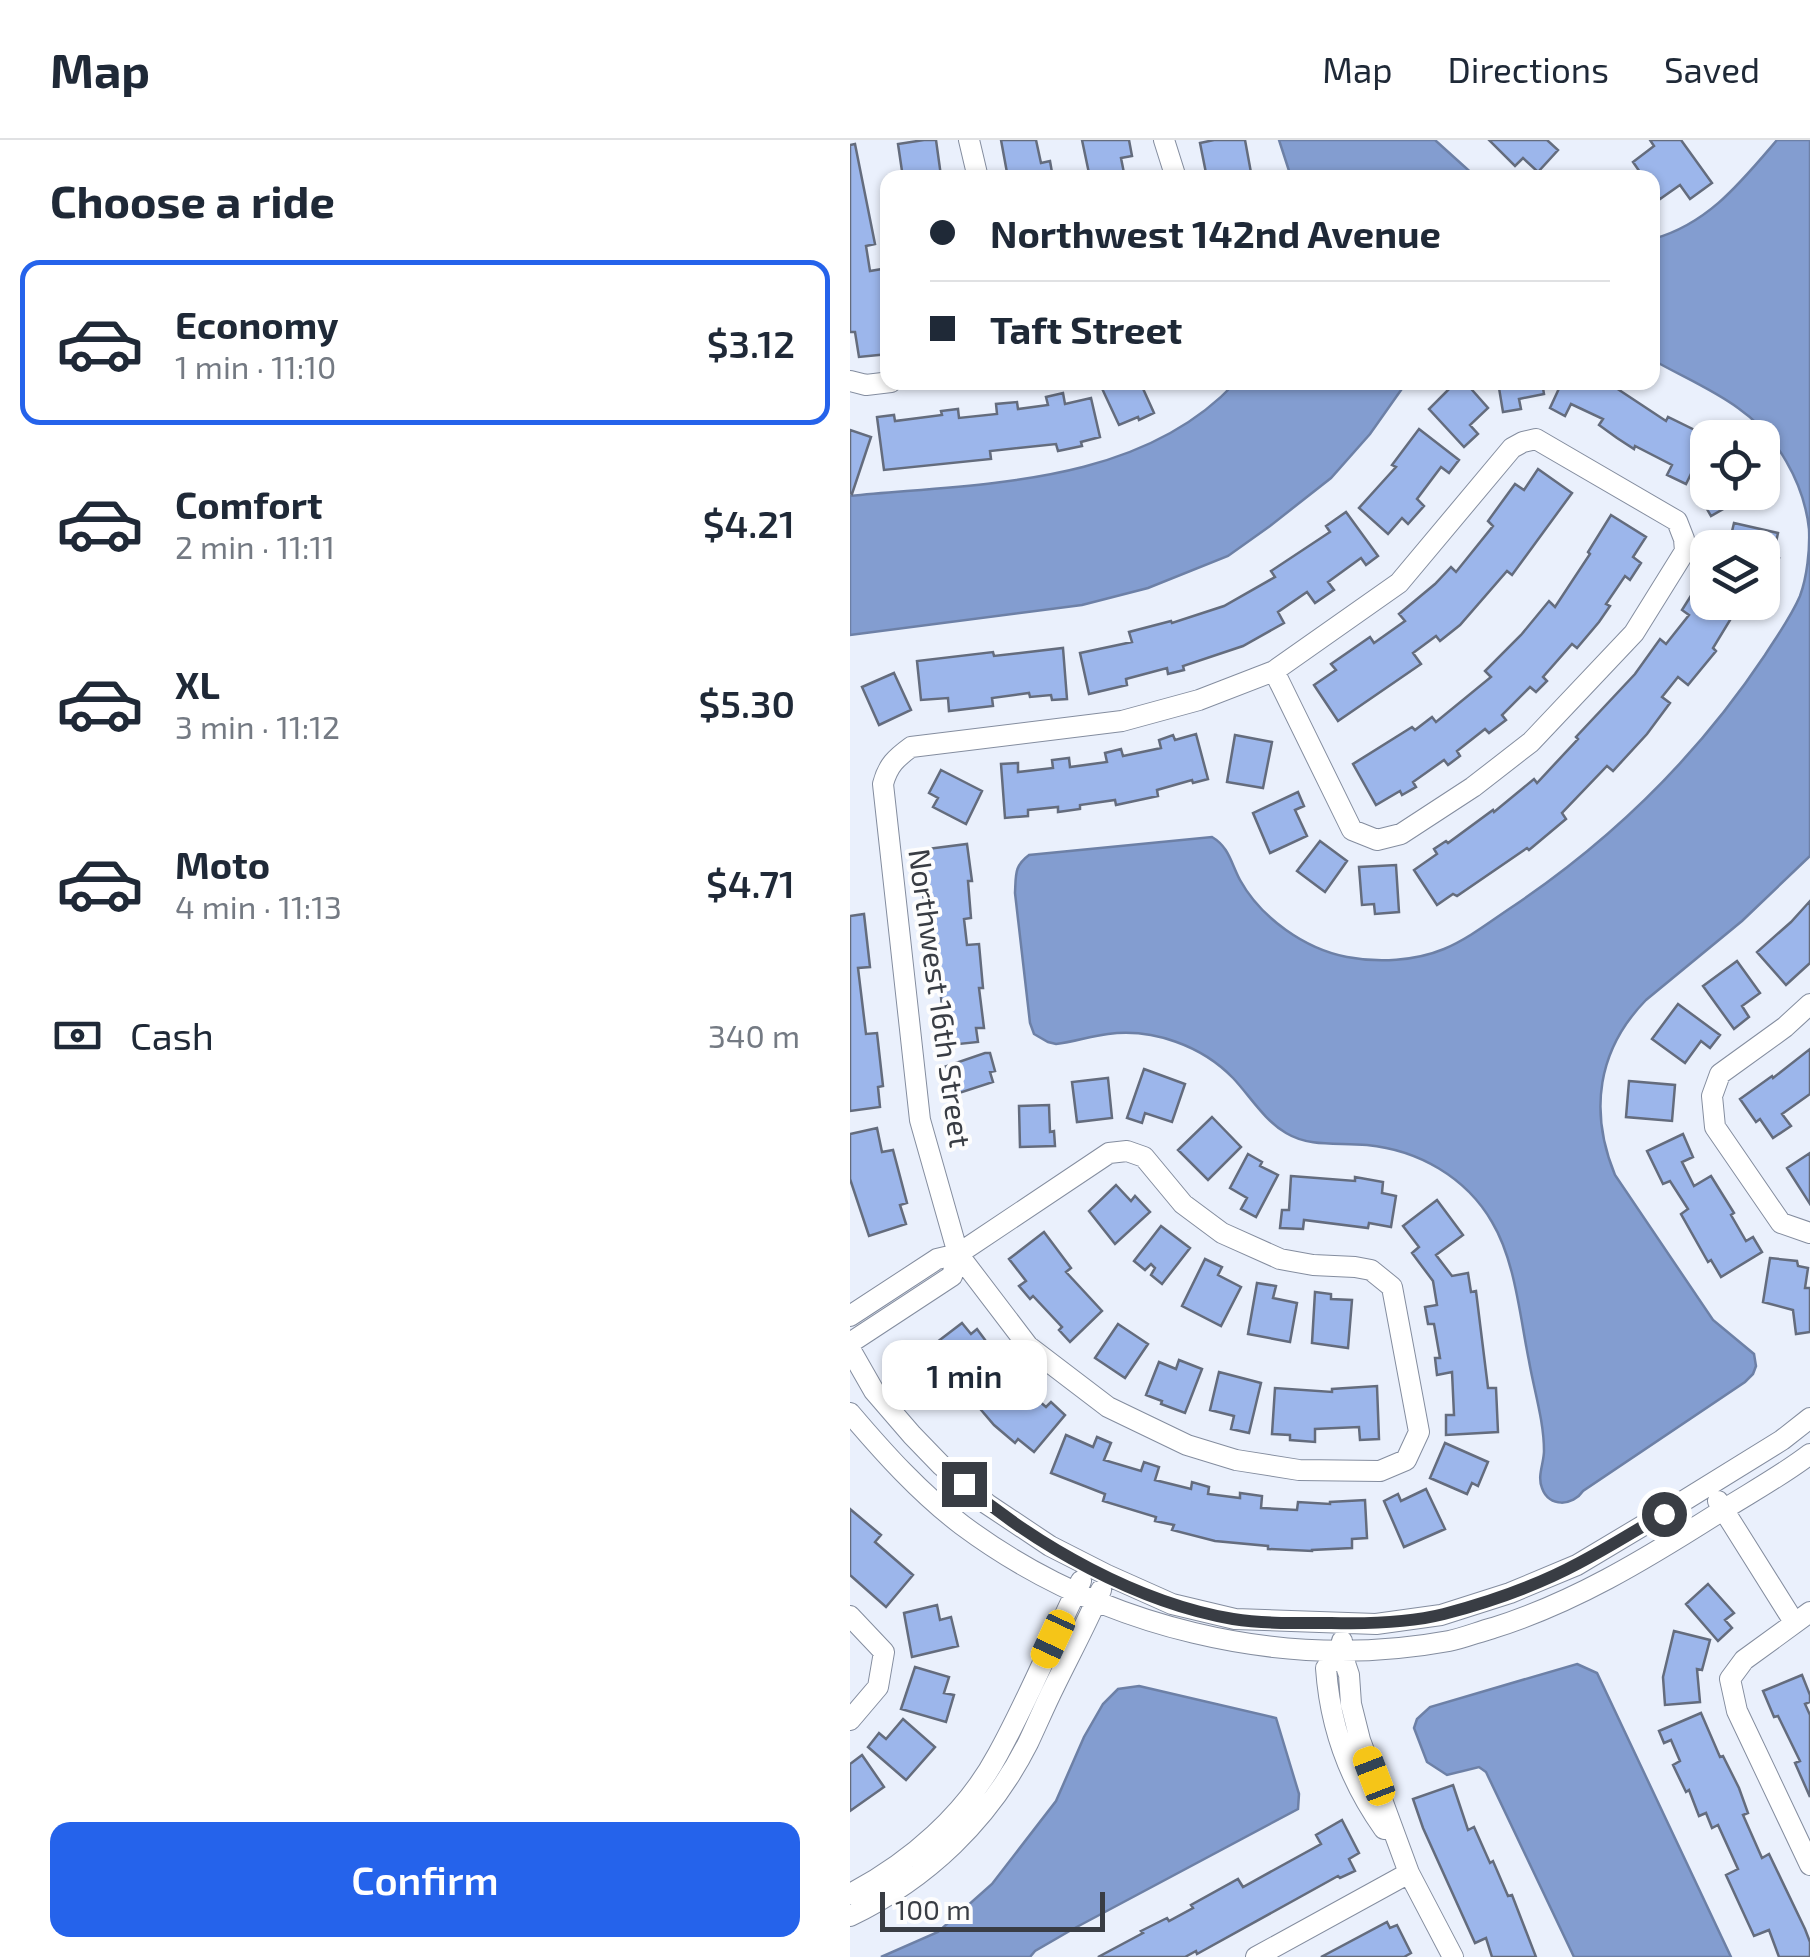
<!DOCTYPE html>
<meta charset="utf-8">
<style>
:root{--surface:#fff;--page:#f2f2f3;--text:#1f2937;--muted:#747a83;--line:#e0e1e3;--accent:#2563eb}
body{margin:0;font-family:"Exo 2",sans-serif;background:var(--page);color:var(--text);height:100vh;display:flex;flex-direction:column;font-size:38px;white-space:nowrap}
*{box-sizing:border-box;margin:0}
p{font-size:32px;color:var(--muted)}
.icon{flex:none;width:55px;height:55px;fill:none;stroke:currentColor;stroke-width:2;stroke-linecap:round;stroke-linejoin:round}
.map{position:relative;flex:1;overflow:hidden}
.details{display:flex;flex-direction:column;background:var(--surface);width:850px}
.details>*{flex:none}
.guide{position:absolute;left:30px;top:30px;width:780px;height:220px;border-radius:20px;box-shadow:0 2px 8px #0004;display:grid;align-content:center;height:220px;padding:0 50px;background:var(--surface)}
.fabs{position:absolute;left:840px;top:280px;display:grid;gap:20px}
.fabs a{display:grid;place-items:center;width:90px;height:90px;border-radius:20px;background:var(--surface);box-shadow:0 2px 8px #0004;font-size:50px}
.scale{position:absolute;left:30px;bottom:25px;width:225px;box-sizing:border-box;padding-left:10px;border:5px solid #393d44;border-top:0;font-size:28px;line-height:35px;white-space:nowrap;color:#393d44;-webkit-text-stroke:8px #fdfdfd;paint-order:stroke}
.end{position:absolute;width:45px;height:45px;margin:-22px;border:12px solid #393d44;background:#fff;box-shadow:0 0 0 5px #fff}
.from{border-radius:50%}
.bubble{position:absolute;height:70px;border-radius:20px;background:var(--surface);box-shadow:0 2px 8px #0004;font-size:32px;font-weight:600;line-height:70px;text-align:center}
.car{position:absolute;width:30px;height:60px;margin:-30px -15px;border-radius:12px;box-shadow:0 0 8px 2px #0007;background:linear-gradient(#f5c518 24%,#345 0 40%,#f5c518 0 76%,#345 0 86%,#f5c518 0)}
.guide b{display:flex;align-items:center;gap:35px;height:95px;font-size:38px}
.guide b+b{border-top:2px solid var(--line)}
.guide i{width:25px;height:25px;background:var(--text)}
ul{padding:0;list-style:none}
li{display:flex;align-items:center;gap:30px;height:165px;margin:0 20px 15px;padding:0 30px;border:5px solid transparent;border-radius:20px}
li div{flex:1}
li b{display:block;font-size:38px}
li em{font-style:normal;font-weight:600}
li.current{border-color:var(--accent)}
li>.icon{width:90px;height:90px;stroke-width:1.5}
h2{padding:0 50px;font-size:45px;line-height:120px}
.pay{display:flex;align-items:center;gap:25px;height:110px;padding:0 50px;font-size:38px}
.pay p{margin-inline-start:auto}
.cta{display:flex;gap:20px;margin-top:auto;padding:20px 50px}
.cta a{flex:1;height:115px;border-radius:20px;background:var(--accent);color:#fff;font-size:40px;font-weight:600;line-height:115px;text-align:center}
header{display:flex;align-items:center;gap:60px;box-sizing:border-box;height:140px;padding:0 50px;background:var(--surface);border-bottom:2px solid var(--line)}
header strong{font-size:48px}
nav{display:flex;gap:55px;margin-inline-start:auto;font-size:35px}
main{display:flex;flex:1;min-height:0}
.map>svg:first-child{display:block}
</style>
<header>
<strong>Map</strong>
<nav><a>Map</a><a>Directions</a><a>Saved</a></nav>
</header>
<main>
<section class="details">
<h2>Choose a ride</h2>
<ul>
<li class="current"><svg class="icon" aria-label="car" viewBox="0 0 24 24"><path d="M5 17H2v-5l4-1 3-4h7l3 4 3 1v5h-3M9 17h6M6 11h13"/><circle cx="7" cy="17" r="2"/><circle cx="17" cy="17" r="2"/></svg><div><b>Economy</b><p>1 min · 11:10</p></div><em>$3.12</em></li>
<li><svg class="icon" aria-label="car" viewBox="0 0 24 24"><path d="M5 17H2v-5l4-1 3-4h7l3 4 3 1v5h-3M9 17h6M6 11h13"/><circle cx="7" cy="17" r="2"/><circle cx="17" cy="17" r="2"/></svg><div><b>Comfort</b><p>2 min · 11:11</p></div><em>$4.21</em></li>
<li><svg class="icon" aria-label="car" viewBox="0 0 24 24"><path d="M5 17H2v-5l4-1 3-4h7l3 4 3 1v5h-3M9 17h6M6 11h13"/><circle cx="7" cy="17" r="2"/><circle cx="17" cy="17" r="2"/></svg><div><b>XL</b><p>3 min · 11:12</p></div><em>$5.30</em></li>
<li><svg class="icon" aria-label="car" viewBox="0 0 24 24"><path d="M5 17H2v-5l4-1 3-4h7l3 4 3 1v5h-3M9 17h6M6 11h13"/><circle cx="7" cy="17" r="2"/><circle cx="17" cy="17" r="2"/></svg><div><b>Moto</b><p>4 min · 11:13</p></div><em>$4.71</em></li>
</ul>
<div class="pay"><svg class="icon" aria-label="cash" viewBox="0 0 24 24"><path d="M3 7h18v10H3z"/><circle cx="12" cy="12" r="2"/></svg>Cash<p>340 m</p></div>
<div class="cta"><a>Confirm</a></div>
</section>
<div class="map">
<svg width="960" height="1817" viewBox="0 0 960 1817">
<rect width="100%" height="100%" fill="#eaf0fc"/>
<!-- water -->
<path fill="#839dd0" stroke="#6d80a6" stroke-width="2.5" d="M 429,0 L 585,0 L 626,37 L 441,37 Z
M 927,0 L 960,0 L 960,716 L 892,781 L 796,860 C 747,910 739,972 765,1035 L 863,1180 L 904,1214 L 906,1226 L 903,1234 L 895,1242 L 733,1351 C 723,1366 699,1368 692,1348 C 687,1336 694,1323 694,1311 C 694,1281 684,1250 679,1221 C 670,1177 665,1120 642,1082 C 616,1037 568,1010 517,1005 C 489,1002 461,1008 436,993 C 414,980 400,956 383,938 C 352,906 303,888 258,894 C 241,896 224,902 206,904 L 198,902 L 184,894 L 180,883 L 165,753 C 166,735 164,726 179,715 L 362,697 C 379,707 381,723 390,740 C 411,778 455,809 497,817 C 528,823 565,821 594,809 C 620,798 642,780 665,765 C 764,698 849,614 915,515 C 927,496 941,477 950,456 C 957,437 960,410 959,389 C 954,343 927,295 888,268 C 862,249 831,236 803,220 L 803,99 C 858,84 891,42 927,0 Z
M 385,243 L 556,243 L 520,294 L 481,338 L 420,386 L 378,416 L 298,448 L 232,465 L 0,495 L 0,356 C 130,343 289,346 385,243 Z
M 727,1524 L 747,1533 L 881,1817 L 724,1817 L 636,1632 L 629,1627 L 597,1635 L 577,1622 L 564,1588 L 567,1579 L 580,1567 Z
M 289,1546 L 426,1578 L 449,1654 L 448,1669 L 223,1789 L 185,1811 L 180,1817 L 31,1817 L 88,1792 L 142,1744 L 206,1661 L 234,1597 L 253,1564 L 268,1549 Z"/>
<!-- building -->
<path fill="#9cb6eb" stroke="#646c7d" stroke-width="2.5" d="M 74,0 L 86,0 L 91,36 L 53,38 L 48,4 Z
M 151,0 L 186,0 L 191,23 L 200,21 L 203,38 L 158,38 Z
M 232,0 L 279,0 L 282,16 L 271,18 L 275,38 L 240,38 Z
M 364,0 L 395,0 L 402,38 L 357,38 L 350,3 Z
M 639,0 L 697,0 L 708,10 L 688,32 L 673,18 L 665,26 Z
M 800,0 L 831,0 L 862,43 L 840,59 L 830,45 L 810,59 L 802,49 L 802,38 L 794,38 L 783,22 L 804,6 Z
M 5,4 L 25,104 L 16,106 L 20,131 L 32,129 L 38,166 L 38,214 L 9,217 L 5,192 L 0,192 L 0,5 Z
M 249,242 L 290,242 L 304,273 L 289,280 L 288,277 L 269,285 Z
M 606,242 L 615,242 L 638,268 L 620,285 L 628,294 L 614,307 L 579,269 Z
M 648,242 L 692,242 L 694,254 L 669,259 L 671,269 L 653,272 Z
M 712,242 L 757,242 L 816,281 L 818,277 L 859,297 L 836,344 L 817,335 L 822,325 L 785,306 L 784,309 L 767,298 L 749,285 L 753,279 L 721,264 L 715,276 L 700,268 Z
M 213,253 L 215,264 L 241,258 L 250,297 L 231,302 L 232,306 L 208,311 L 206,304 L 140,311 L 141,319 L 34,330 L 27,277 L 44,275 L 45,281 L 92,275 L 91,271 L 108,269 L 109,278 L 147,274 L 146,264 L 167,262 L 168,269 L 198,265 L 196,257 Z
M 569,289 L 609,320 L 599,333 L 591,327 L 567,359 L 574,366 L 558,384 L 552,378 L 538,394 L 509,368 L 546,327 L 542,325 Z
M 0,290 L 21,297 L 2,354 L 0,353 Z
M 688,329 L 722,353 L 662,435 L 657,431 L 610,485 L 590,501 L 586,496 L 563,513 L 571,524 L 488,581 L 464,545 L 486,530 L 481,524 L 520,497 L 524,503 L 555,481 L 549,474 L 585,444 L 601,427 L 606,432 L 643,386 L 638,381 L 665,344 L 674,350 Z
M 858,335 L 858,352 L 903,352 L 861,376 L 842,343 Z
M 496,372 L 528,416 L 516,425 L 511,418 L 478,442 L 484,450 L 465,463 L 457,452 L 428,472 L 434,483 L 393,506 L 333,526 L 334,530 L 318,534 L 317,528 L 276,539 L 277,545 L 239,554 L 230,513 L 282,502 L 279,492 L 321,481 L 322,483 L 374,466 L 425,437 L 421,431 L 480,392 L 476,386 Z
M 761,375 L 796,397 L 783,417 L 791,423 L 780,440 L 775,436 L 756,464 L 760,466 L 749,482 L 727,508 L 722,504 L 693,537 L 697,541 L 686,552 L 680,547 L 652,575 L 656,580 L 639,593 L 635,589 L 607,611 L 610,616 L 598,625 L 594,620 L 563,642 L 566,647 L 552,655 L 550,651 L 526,665 L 503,624 L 562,587 L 565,590 L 582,577 L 586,582 L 641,537 L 635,531 L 671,495 L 699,461 L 705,467 L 740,414 L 738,412 Z
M 884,383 L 928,393 L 923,416 L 929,418 L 925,438 L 912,439 L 912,408 L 878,408 Z
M 858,439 L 858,462 L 891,462 L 863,508 L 866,511 L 838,545 L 828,537 L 812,557 L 820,563 L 797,594 L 763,631 L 757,626 L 712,673 L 716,679 L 679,710 L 677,708 L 607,756 L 603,754 L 587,765 L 564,730 L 587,714 L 584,709 L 596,701 L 598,703 L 643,670 L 644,672 L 684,639 L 687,643 L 728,599 L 726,597 L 785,534 L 810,499 L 816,504 L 839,475 L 832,470 L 842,454 L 846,458 Z
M 213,508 L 217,559 L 202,560 L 201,555 L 180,557 L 179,553 L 142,558 L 143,566 L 99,571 L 98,558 L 71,560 L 67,521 L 143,512 L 144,516 Z
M 44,533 L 61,570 L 29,585 L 12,547 Z
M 346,594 L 358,639 L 343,643 L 342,640 L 307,650 L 308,656 L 266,665 L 265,660 L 230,665 L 230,669 L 208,672 L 208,667 L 178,670 L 178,676 L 155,678 L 151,624 L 168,623 L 168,632 L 203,628 L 202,620 L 219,618 L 220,627 L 257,622 L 255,613 L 271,609 L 273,616 L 311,608 L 309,600 L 323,595 L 325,600 Z
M 385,595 L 422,602 L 413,648 L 377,642 Z
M 91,630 L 132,651 L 116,684 L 83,667 L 88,658 L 79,653 Z
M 448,652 L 454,666 L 445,670 L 457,696 L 420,713 L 403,673 Z
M 470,701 L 497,721 L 475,752 L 447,731 Z
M 117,704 L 122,741 L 118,741 L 121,778 L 114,779 L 117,805 L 129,804 L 133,848 L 129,848 L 134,888 L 126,888 L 128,902 L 90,906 L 85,868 L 92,868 L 88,825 L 80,826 L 69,710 Z
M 546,725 L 549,772 L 525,774 L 524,764 L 512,765 L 509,727 Z
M 960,761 L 960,823 L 936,845 L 907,812 L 941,782 Z
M 14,774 L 20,827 L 8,828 L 16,894 L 27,893 L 33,946 L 28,947 L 30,967 L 0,971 L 0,776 Z
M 887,821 L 910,853 L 892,866 L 899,877 L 884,889 L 853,846 Z
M 828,864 L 870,895 L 860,908 L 851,901 L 835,923 L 802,899 Z
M 960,909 L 960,954 L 932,974 L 941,986 L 923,998 L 910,979 L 906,982 L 890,959 L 922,936 L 923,938 Z
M 135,913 L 140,913 L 145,931 L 140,932 L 143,942 L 100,956 L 91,928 Z
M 294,929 L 335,944 L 322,982 L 295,973 L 292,983 L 277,978 Z
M 258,938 L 262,978 L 227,982 L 222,942 Z
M 779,941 L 825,945 L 822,981 L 776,977 Z
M 199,965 L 200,992 L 204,991 L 205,1006 L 170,1007 L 169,966 Z
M 362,977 L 391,1007 L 358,1040 L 328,1010 Z
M 27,988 L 32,1012 L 43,1010 L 57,1063 L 50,1065 L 56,1084 L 19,1096 L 0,1039 L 0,994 Z
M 833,994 L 843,1017 L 832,1022 L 844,1046 L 861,1036 L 884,1073 L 881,1075 L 896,1101 L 903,1097 L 912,1112 L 871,1137 L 861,1120 L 858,1122 L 831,1074 L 838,1069 L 820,1041 L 813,1044 L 797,1011 Z
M 960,1013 L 960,1064 L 937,1028 Z
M 398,1014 L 412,1022 L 410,1026 L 428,1035 L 406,1077 L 391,1069 L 397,1058 L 380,1048 Z
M 441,1036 L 505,1041 L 505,1037 L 533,1042 L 532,1053 L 546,1056 L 541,1087 L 519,1083 L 518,1088 L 454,1080 L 453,1089 L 430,1088 L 432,1070 L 439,1070 Z
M 266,1045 L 281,1061 L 285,1056 L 300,1072 L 265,1104 L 239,1071 Z
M 587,1060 L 613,1095 L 586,1115 L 602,1136 L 618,1133 L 621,1152 L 626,1151 L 638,1248 L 646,1248 L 648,1292 L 596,1295 L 596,1275 L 604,1275 L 602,1232 L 587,1235 L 585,1218 L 590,1218 L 584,1184 L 578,1184 L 575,1167 L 587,1165 L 583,1141 L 562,1113 L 569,1107 L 553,1086 Z
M 311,1086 L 340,1108 L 312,1144 L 301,1135 L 305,1128 L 301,1124 L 295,1130 L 284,1121 Z
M 194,1092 L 221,1128 L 216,1132 L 252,1171 L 220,1202 L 209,1190 L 212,1187 L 183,1156 L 180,1159 L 169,1146 L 176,1141 L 159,1119 Z
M 920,1118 L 947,1121 L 948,1126 L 958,1128 L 955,1148 L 960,1148 L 960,1192 L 946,1194 L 943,1170 L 913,1162 Z
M 355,1119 L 372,1127 L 368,1135 L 391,1147 L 371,1186 L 332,1166 Z
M 407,1143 L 426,1146 L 423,1158 L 447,1163 L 440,1202 L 398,1194 Z
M 465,1152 L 481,1154 L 481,1159 L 502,1160 L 498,1208 L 462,1203 Z
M 112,1183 L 121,1194 L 127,1189 L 141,1208 L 135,1212 L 158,1238 L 166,1230 L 179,1245 L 175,1249 L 196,1267 L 201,1262 L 215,1275 L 184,1312 L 168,1299 L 165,1303 L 144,1285 L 103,1237 L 101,1238 L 78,1209 Z
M 268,1184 L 298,1204 L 275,1238 L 245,1218 Z
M 329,1220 L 352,1229 L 335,1273 L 311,1264 L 312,1261 L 296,1255 L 309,1222 L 326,1229 Z
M 369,1232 L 411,1243 L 399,1293 L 381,1289 L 384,1276 L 360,1270 Z
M 527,1246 L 529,1299 L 510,1300 L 509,1287 L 465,1289 L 465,1302 L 440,1300 L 440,1295 L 422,1294 L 425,1248 L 482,1252 L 482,1249 Z
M 216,1295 L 243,1307 L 247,1297 L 261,1303 L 254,1320 L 291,1331 L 294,1322 L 309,1327 L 305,1340 L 341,1349 L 342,1342 L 359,1347 L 358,1354 L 390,1358 L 390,1353 L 412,1356 L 411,1368 L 447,1370 L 448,1362 L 480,1364 L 480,1362 L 515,1360 L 517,1398 L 502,1399 L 502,1408 L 462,1410 L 462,1411 L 418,1409 L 418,1406 L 365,1401 L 322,1390 L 324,1385 L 305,1381 L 306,1377 L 253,1361 L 255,1354 L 201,1333 Z
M 595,1303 L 638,1322 L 628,1346 L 622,1343 L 617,1354 L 580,1338 Z
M 576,1349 L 595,1389 L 554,1407 L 534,1361 L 548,1354 L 551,1361 Z
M 0,1369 L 31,1395 L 25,1402 L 63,1435 L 36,1467 L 0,1435 Z
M 858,1444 L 884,1473 L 875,1480 L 882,1488 L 868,1501 L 836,1464 Z
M 87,1465 L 90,1480 L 101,1477 L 108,1506 L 62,1517 L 54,1473 Z
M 824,1491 L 860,1500 L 852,1530 L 847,1529 L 850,1562 L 815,1565 L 813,1537 Z
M 65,1527 L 99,1537 L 94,1553 L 104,1555 L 96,1582 L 51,1569 Z
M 952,1535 L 960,1555 L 960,1562 L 955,1564 L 960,1575 L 960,1657 L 945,1623 L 950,1621 L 928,1576 L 924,1577 L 913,1551 Z
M 851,1573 L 870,1617 L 873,1616 L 889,1648 L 898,1673 L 893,1675 L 912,1718 L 919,1714 L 955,1789 L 960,1802 L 960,1817 L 929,1817 L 919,1790 L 904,1796 L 876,1735 L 888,1729 L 868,1685 L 862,1688 L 856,1673 L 849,1676 L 839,1650 L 836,1652 L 823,1625 L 830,1621 L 821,1600 L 814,1603 L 809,1591 Z
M 53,1579 L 85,1607 L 56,1640 L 18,1607 L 29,1593 L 36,1599 Z
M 12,1615 L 34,1647 L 0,1671 L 0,1624 Z
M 603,1645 L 618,1690 L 624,1687 L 640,1723 L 643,1721 L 658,1756 L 662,1755 L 686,1817 L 642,1817 L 636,1798 L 625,1803 L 573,1688 L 563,1659 Z
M 492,1680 L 509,1713 L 499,1719 L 505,1731 L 490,1738 L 488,1736 L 347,1814 L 346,1811 L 335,1817 L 248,1817 L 293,1793 L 291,1791 L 317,1778 L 319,1781 L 343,1768 L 341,1765 L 388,1739 L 393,1747 L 471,1704 L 466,1695 Z
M 537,1782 L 540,1788 L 547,1785 L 561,1813 L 554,1817 L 471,1817 Z"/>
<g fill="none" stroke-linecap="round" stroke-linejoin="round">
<defs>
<path id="minor" d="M 119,0 L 128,38
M 314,0 L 326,38
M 0,241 L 16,245 L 41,242
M 960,864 L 935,887 L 870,934 L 862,956 L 865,987 L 931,1083 L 960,1093
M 0,1176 L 87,1119 L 108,1114 L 259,1013 L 277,1011 L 294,1017 L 333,1064 L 372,1093 L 430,1119 L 463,1125 L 505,1127 L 521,1130 L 542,1147 L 569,1292 L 556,1320 L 530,1331 L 449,1330 L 386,1320 L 337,1305 L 258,1267 L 178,1206 L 108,1114 L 70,980 L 33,644 C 38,625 46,618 61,607 L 272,581 L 349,560 L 424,531 L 549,443 L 662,308 L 673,302 L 686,299 L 827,381 L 834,399 L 835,411 L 784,493 L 681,602 L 623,647 L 551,694 L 527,700 L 502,690 L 424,531
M 0,1203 L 102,1136 L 108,1114
M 0,1209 L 24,1251 L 62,1295 L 91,1325 L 137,1364 L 200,1406 L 257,1435 L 322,1464 L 385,1479 L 526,1484 L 591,1475 L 660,1453 L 727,1425 L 814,1373 L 932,1300 L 960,1278
M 0,1273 C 34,1313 70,1353 112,1385 C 249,1487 431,1532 599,1501 C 614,1498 628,1492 643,1488 C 723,1463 794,1420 865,1375 C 896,1355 930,1337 960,1314
M 868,1361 L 944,1482
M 960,1472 L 894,1520 L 880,1539 L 887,1571 L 960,1725
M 0,1476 L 34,1512 L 28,1547 L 0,1580
M 492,1501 L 491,1511 L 499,1535 L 501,1564 L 510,1600 L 559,1733 L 603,1817
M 491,1511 L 476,1528 C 480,1587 500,1641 534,1689
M 0,1754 C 60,1723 116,1674 148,1614 C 179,1558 203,1498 231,1441
M 0,1776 C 77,1739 139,1680 178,1603 C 187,1584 195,1565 204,1547 C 220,1514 237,1483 251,1450
M 406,1817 L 559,1733"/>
</defs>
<!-- minor casing -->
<use href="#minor" stroke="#848d9f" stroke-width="22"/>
<!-- minor -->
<use href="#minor" stroke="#fff" stroke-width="20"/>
</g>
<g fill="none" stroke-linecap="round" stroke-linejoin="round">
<!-- route -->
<path stroke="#393d44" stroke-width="12" d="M 114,1344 C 187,1406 288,1463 383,1479 C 415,1484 449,1483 481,1483 C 519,1484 558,1483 594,1474 C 640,1462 688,1445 729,1423 C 758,1408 786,1390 814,1374"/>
</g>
<g text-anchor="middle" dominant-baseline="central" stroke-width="8" stroke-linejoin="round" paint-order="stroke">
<!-- street labels -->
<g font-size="30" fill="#393d44" stroke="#fdfdfd">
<text transform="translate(91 858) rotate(82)">Northwest 16th Street</text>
</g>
</g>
</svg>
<div class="fabs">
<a><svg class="icon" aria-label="locate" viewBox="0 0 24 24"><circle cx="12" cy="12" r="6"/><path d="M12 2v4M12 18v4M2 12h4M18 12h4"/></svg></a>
<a><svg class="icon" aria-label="layers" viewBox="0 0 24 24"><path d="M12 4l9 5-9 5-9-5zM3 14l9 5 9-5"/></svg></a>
</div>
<div class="scale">100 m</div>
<i class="end from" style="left:814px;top:1374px"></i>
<i class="end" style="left:114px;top:1344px"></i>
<div class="bubble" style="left:32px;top:1200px;width:165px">1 min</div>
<i class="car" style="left:203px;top:1499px;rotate:205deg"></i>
<i class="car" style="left:524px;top:1636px;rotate:339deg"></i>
<div class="guide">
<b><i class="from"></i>Northwest 142nd Avenue</b>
<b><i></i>Taft Street</b>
</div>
</div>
</main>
